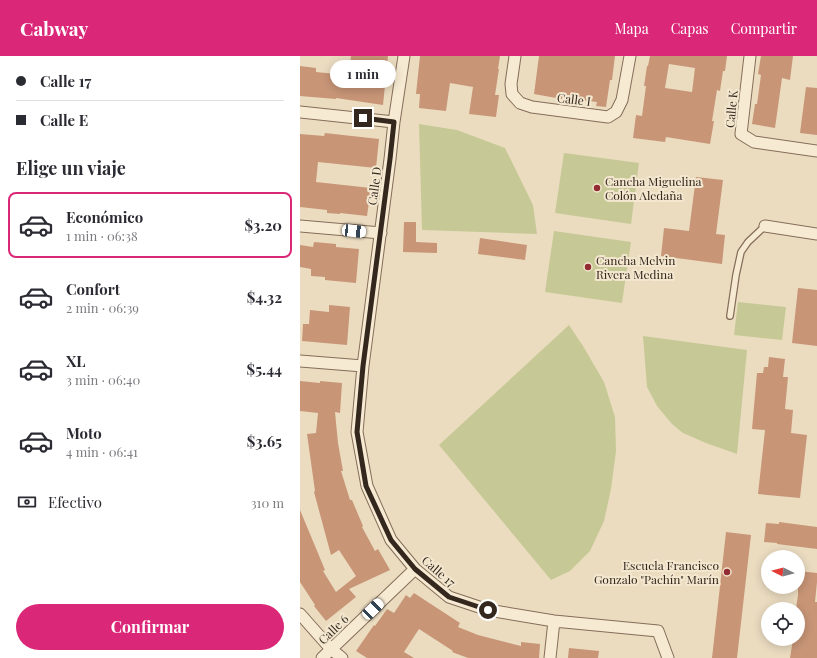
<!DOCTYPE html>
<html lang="es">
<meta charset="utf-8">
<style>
:root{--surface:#fff;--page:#f2f2f3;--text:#2b2b33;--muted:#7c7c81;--line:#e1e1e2;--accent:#db2777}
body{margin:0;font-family:"Playfair Display",serif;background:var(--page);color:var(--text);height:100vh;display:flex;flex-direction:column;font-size:15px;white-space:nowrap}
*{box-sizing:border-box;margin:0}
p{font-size:13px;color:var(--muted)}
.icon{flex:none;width:22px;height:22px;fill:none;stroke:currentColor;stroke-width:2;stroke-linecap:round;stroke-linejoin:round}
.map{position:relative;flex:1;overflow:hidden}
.side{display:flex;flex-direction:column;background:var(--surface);width:300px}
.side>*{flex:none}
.hud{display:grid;align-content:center;height:88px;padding:0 16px;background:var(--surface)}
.needle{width:26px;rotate:276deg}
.controls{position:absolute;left:461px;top:494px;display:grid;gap:8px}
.controls a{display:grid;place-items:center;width:44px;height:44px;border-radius:50%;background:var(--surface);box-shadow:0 2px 10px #0003;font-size:20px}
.end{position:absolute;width:18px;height:18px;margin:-9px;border:5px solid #34271d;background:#fff;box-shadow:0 0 0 2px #fff}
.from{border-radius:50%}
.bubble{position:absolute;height:28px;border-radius:14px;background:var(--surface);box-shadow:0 2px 10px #0003;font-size:13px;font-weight:700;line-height:28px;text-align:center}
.car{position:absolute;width:12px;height:24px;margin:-12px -6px;border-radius:5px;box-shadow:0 0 3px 1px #0007;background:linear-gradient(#fff 24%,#345 0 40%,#fff 0 76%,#345 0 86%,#fff 0)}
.hud b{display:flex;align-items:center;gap:14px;height:38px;font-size:15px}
.hud b+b{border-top:1px solid var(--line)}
.hud i{width:10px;height:10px;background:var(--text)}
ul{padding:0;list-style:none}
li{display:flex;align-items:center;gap:12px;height:66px;margin:0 8px 6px;padding:0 8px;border:2px solid transparent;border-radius:8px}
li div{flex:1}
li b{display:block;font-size:15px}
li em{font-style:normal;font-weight:700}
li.active{border-color:var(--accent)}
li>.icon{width:36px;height:36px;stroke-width:1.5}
h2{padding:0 16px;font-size:18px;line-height:48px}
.pay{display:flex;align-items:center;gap:10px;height:44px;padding:0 16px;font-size:15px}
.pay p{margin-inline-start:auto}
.cta{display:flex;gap:8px;margin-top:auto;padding:8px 16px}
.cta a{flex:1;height:46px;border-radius:24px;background:var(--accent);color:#fff;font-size:16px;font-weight:700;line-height:46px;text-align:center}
header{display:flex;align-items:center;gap:24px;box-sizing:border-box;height:56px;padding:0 20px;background:var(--accent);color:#fff}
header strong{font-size:19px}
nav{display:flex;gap:22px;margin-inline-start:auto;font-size:14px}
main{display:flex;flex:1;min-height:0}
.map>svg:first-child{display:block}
</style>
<header>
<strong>Cabway</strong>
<nav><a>Mapa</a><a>Capas</a><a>Compartir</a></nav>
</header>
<main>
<section class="side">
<div class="hud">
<b><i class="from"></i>Calle 17</b>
<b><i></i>Calle E</b>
</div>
<h2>Elige un viaje</h2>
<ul>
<li class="active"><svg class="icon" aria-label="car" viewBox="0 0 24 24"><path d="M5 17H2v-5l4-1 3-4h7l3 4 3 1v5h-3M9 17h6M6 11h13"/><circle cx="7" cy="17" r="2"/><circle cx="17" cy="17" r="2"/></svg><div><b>Económico</b><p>1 min · 06:38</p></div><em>$3.20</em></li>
<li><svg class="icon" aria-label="car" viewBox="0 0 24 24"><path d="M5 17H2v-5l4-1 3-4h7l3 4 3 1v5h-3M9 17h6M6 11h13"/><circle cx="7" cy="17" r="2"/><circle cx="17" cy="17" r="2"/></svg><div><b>Confort</b><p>2 min · 06:39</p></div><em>$4.32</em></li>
<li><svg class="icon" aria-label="car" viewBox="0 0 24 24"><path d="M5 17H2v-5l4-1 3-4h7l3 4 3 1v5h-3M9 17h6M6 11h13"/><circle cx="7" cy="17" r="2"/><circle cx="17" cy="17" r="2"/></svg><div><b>XL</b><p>3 min · 06:40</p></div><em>$5.44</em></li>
<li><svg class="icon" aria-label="car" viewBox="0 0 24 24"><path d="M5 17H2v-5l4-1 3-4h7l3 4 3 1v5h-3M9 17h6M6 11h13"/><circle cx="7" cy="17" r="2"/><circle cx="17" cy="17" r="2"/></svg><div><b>Moto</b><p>4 min · 06:41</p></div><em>$3.65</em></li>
</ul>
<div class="pay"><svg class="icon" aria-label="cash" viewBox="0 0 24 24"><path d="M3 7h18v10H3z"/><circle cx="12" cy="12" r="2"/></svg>Efectivo<p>310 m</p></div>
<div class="cta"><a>Confirmar</a></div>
</section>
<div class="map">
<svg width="517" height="602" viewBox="0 0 517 602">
<rect width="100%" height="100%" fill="#ebdcc0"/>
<!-- green -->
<path fill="#c6c995" d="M 119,68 L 157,74 L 205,92 L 233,149 L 237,178 L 122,174 Z
M 264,97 L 339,107 L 331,168 L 255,157 Z
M 254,175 L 331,186 L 322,247 L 245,236 Z
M 438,246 L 486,251 L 482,284 L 434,279 Z
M 269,269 L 283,290 L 304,326 L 315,361 L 316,395 L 311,433 L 304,465 L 290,495 L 270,515 L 251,524 L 139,389 Z
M 343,280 L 447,294 L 437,398 L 406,387 L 383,377 L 372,368 L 357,350 L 347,331 Z"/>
<!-- building -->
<path fill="#c89577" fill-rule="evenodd" d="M 51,0 L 88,0 L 83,49 L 36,42 L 36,43 L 0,40 L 0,10 L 16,12 L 16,16 L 46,19 L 46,17 L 49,17 Z
M 120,0 L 200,0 L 198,13 L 199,13 L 195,39 L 199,39 L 196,61 L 169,58 L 173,31 L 150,27 L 146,55 L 119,52 L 120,38 L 116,38 Z
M 239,0 L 315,0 L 312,24 L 310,24 L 306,51 L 296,50 L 297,46 L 262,42 L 262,43 L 234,38 Z
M 350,0 L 427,0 L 425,15 L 423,15 L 420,35 L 417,34 L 412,65 L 414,65 L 410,88 L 366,81 L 365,86 L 333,82 L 336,59 L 342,60 L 346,30 L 344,30 L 347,10 L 348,10 ZM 369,8 L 395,12 L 392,36 L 365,32 Z
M 461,0 L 493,0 L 490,24 L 482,22 L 475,72 L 452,68 L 455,48 L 457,48 L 461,19 L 458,18 Z
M 506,31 L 517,32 L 517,79 L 500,77 Z
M 25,77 L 79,83 L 76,112 L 18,106 L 16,126 L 71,132 L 67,160 L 40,157 L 40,158 L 27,157 L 27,154 L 0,151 L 0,78 L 24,80 Z
M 396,121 L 423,124 L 416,178 L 425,179 L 422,208 L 361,200 L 364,172 L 389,175 Z
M 104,166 L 116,166 L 116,186 L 137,187 L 137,197 L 103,196 Z
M 180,182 L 227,189 L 225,204 L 178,198 Z
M 14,186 L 36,188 L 36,191 L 59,193 L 56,227 L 25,224 L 25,221 L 11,220 L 11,213 L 0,211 L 0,189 L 13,191 Z
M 498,232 L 517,234 L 517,290 L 492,287 Z
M 29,249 L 50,251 L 47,289 L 2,285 L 3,268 L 9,268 L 10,254 L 29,256 Z
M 469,301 L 485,303 L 483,321 L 488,321 L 485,353 L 493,354 L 491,377 L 507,379 L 500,442 L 458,438 L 465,374 L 452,373 L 457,317 L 463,317 L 464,311 L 468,311 Z
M 0,325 L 20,327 L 20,325 L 42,327 L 40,357 L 35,356 L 38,387 L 43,415 L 41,415 L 50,444 L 52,444 L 63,470 L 62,471 L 75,495 L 78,493 L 90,514 L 49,533 L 56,541 L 26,565 L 14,550 L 15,549 L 0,526 L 0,454 L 25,514 L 23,515 L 36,536 L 56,520 L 39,494 L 31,499 L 14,436 L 15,435 L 7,378 L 16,377 L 18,357 L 0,355 Z
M 479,466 L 517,471 L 517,493 L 477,488 L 477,487 L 464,486 L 466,467 L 479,468 Z
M 426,476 L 451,479 L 437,602 L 412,602 Z
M 498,515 L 517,517 L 517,526 L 515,546 L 517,546 L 517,602 L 490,602 L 493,583 L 498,583 L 498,553 L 496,553 L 498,539 Z
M 114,537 L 160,567 L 158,571 L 178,579 L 221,590 L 221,586 L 240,588 L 239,602 L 168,602 L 152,596 L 153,595 L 119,573 L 104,596 L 114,602 L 67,602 L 56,595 L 74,569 L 75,570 L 87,553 L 94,557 L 106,539 L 110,542 Z
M 269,592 L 299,595 L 298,602 L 268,602 Z"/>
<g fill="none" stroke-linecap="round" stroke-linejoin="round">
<defs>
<path id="lane" d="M 430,260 L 436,219 L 441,196 L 448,186 L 465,170"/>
<path id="street" d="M 104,0 L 94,66 L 90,103 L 63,310 L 57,376 L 67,430 L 91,484 L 115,513 L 149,541 L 188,554 L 254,565 L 358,575 L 368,602
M 215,0 L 211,28 L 212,38 L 220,47 L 232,51 L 308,61 L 316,56 L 322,44 L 330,0
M 450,0 L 441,78 L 454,86 L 517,95
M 0,56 L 94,66
M 0,170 L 81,177
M 465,170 L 517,178
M 0,305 L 63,310
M 0,558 L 31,593 L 42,602
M 22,602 L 115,513
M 250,602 L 254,565"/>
</defs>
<!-- lane casing -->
<use href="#lane" stroke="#846d59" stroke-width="8"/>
<!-- street casing -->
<use href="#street" stroke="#846d59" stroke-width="13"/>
<!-- lane -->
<use href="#lane" stroke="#f7ead3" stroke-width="5.5"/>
<!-- street -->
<use href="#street" stroke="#f7ead3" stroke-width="11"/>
</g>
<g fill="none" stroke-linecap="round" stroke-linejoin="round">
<!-- route -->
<path stroke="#34271d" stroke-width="5" d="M 63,62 L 94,66 L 90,103 L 63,310 L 57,376 L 66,430 L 91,484 L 115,513 L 149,541 L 188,554"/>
</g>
<!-- markers -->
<g fill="#902c32" stroke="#f3e7cf" stroke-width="1.5">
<circle cx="297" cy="132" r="4"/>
<circle cx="288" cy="211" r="4"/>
<circle cx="427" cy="516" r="4"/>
</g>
<g text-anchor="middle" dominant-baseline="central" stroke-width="4" stroke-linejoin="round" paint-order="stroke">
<!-- street labels -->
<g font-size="12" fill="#34271d" stroke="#f3e7cf">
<text transform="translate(274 43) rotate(7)">Calle I</text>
<text transform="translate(431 53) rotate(-85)">Calle K</text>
<text transform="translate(74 130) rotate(-83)">Calle D</text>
<text transform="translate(139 515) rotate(41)">Calle 17</text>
<text transform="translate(33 573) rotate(-44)">Calle 6</text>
</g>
<!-- poi labels -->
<g font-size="12" fill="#34271d" stroke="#f3e7cf" text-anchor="start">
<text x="305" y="125">Cancha Miguelina<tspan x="305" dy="14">Colón Aledaña</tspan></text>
<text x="296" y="204">Cancha Melvin<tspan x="296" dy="14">Rivera Medina</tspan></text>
<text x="419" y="509" text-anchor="end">Escuela Francisco<tspan x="419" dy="14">Gonzalo "Pachín" Marín</tspan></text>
</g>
</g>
</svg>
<div class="controls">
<a><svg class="needle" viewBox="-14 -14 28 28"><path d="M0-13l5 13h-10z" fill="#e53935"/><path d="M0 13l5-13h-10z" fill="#7c7c81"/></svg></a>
<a><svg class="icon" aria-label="locate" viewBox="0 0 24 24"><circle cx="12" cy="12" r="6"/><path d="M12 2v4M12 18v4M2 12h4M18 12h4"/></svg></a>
</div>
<i class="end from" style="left:188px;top:554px"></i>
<i class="end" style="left:63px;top:62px"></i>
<div class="bubble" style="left:30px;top:4px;width:66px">1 min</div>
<i class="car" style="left:54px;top:175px;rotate:96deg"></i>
<i class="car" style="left:73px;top:553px;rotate:46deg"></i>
</div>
</main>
